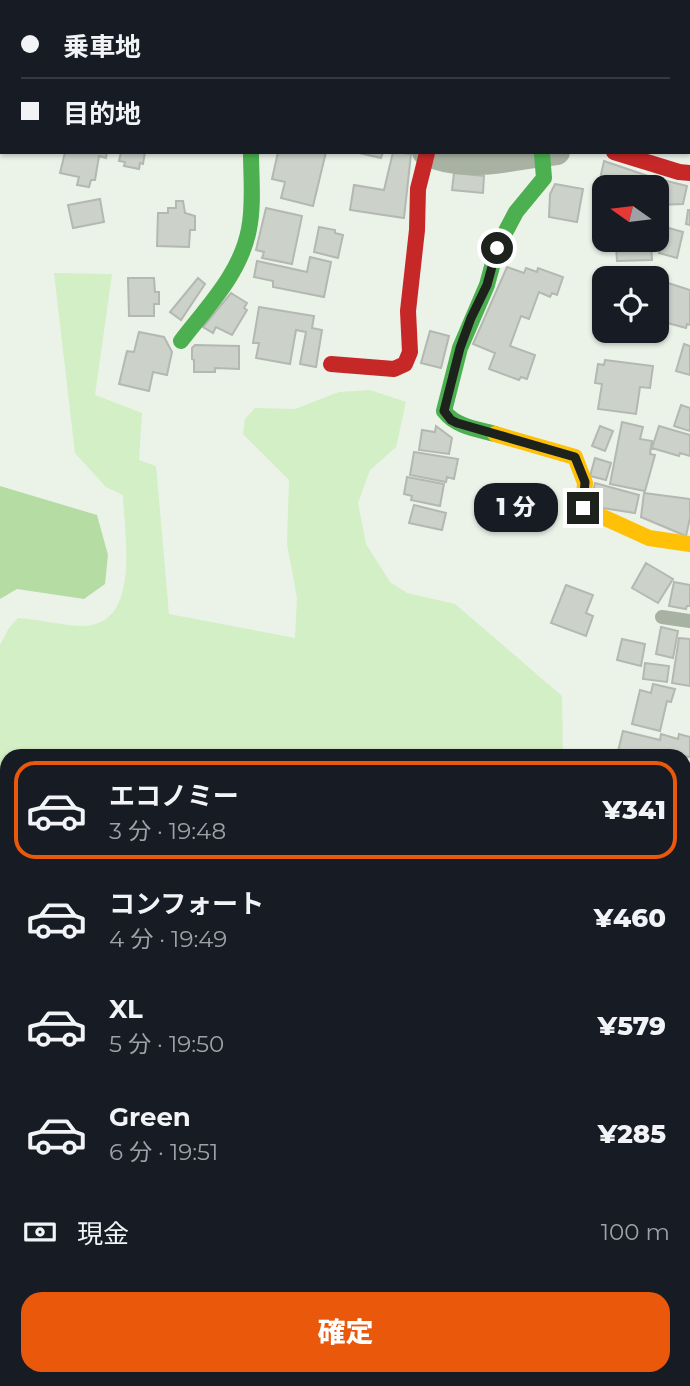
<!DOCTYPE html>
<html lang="ja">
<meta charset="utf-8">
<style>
:root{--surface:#171b24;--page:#20242c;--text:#f1f3f6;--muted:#9ea1a6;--line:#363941;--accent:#ea580c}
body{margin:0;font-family:Montserrat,"Noto Sans JP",sans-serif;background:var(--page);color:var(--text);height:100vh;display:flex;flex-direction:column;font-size:26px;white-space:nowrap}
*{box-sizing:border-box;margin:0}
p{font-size:23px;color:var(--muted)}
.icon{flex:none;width:38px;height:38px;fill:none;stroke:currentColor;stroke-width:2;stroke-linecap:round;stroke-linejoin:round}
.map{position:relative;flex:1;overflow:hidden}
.details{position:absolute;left:0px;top:749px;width:691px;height:637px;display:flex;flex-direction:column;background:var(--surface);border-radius:21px 21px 0 0;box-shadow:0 2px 5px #0004}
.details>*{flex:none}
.top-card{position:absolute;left:0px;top:0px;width:691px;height:154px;box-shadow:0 2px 5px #0004;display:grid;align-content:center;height:154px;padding:0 21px;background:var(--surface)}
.needle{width:46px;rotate:284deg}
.fabs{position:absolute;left:592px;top:175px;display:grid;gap:14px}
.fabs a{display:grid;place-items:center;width:77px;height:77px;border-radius:14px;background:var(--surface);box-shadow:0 2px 5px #0004;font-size:35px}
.end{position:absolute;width:32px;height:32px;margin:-16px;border:9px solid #1e221c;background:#fff;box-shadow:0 0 0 4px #fff}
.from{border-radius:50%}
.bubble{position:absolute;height:49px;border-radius:21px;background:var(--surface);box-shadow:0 2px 5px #0004;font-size:23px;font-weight:800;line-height:49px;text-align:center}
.top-card b{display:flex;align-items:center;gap:24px;height:66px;font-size:26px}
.top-card b+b{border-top:2px solid var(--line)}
.top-card i{width:18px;height:18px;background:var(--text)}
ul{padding:12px 0 0;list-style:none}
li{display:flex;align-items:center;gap:21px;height:98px;margin:0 14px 10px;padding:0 7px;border:4px solid transparent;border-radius:21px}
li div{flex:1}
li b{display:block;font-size:26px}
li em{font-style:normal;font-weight:800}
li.current{border-color:var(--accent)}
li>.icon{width:63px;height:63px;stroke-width:1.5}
.pay{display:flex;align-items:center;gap:18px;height:77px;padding:0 21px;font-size:26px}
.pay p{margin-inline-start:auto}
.action{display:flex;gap:14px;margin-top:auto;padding:14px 21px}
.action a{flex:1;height:80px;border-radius:21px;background:var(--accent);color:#fff;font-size:28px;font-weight:800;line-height:80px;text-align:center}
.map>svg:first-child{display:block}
</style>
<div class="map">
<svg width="690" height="1386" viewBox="0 0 690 1386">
<rect width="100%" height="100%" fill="#ebf2e8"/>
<!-- green -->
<path fill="#d2efc5" d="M 54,273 L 112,274 L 95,395 L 142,413 L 139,460 L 156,466 L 169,614 L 295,638 L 297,598 L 287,544 L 289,480 L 243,434 L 245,419 L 255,408 L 295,409 L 339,392 L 370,390 L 406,402 L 396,447 L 370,470 L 358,503 L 366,544 L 390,582 L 407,593 L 455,604 L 562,696 L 563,756 L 7,756 L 7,1193 L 0,1191 L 0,645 L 9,628 L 18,618 C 39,619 64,626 83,626 C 142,625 124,532 123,495 L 106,487 L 75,453 Z
M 0,1278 L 7,1279 L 7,1379 L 684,1379 L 684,1346 L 690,1346 L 690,1386 L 0,1386 Z"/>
<!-- water -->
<path fill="#b5dda3" d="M 0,486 L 97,515 L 108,555 L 105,584 L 84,599 L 17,589 L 0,599 Z"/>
<!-- building -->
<path fill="#ccd1ca" stroke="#b3b8b1" stroke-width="2" d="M 91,0 L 142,0 L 91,2 Z
M 375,0 L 413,0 L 375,2 Z
M 451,0 L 492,0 L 451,2 Z
M 519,0 L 552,0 L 519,2 Z
M 620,0 L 654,0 L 620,2 Z
M 65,152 L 107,152 L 106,158 L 99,156 L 95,180 L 91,180 L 89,187 L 77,185 L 79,177 L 60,173 Z
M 121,152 L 145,152 L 143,164 L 140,163 L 139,169 L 124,166 L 125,162 L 119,161 Z
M 278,152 L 326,152 L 313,206 L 281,198 L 285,182 L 272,179 Z
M 355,152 L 383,152 L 381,158 Z
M 393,152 L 411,154 L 404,218 L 350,210 L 354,185 L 384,190 Z
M 604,161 L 648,176 L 645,187 L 607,187 L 609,181 L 600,179 Z
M 454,173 L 484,176 L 483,193 L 452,190 Z
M 651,177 L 687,186 L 683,204 L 656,205 L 656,187 L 648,187 Z
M 555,184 L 583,189 L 577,222 L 549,217 L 550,194 Z
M 100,199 L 104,222 L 73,228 L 68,205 Z
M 176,201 L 183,201 L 185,213 L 195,216 L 195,230 L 190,230 L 189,247 L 157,246 L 158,213 L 168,213 L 168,208 L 176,208 Z
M 266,208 L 302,216 L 292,264 L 262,258 L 264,252 L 256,250 Z
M 688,210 L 690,210 L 690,225 L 686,224 Z
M 319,227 L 335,230 L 335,233 L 343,235 L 338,258 L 314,252 Z
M 665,227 L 683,232 L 677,258 L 659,253 Z
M 605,240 L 651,240 L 652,260 L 617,261 L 616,247 L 605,247 Z
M 310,257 L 331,262 L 324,297 L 273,287 L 273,281 L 254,277 L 257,261 L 307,272 Z
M 507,267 L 524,273 L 526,268 L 537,272 L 538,268 L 563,277 L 557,295 L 552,293 L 550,297 L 539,292 L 529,319 L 521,316 L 510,346 L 535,355 L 527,379 L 521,377 L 519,380 L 489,369 L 495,353 L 473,344 Z
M 128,278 L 154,278 L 155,292 L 159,292 L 159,304 L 154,304 L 154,316 L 129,316 Z
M 198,278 L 205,284 L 181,320 L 170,312 Z
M 668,283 L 690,290 L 690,325 L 687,324 L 686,328 L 660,321 Z
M 231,293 L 247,303 L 244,308 L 247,310 L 232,335 L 216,327 L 213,333 L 203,327 Z
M 259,307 L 314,316 L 312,328 L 322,330 L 316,367 L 300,364 L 306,332 L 296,330 L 290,364 L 256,358 L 259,343 L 253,343 Z
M 430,331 L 449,336 L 441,368 L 421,363 Z
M 139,332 L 164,337 L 172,352 L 167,375 L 153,372 L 149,391 L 119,384 L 127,351 L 134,352 Z
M 684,344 L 690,346 L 690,375 L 676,371 Z
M 195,345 L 239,346 L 239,369 L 215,368 L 215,372 L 194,372 L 194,360 L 192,359 L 192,348 Z
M 605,360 L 653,366 L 650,388 L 640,387 L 636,414 L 598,409 L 602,384 L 595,383 L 598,364 L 604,365 Z
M 681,405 L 690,408 L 690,431 L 674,426 Z
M 622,422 L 643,427 L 640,439 L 652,441 L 650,454 L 655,455 L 645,491 L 610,484 Z
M 436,426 L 452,438 L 449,454 L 419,450 L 422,430 L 435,432 Z
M 600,426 L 613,431 L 605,451 L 592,446 Z
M 659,426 L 690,435 L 690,456 L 680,453 L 679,456 L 652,448 Z
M 414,452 L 458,459 L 454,479 L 447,477 L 446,482 L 410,475 Z
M 595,458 L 611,463 L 606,480 L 590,476 Z
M 407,477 L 444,484 L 440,506 L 411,500 L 412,496 L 404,494 Z
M 595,483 L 639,495 L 635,513 L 590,506 Z
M 644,493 L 690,499 L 690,518 L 686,536 L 641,517 Z
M 414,505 L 446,513 L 442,530 L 409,523 Z
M 646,563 L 673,579 L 658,603 L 632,588 Z
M 674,582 L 690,585 L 690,606 L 687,606 L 686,609 L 669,606 Z
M 566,585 L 593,595 L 586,613 L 593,616 L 586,636 L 551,623 Z
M 661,627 L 678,631 L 673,658 L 656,654 Z
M 679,638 L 690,639 L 690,686 L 672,683 Z
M 622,639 L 645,644 L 641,666 L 617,660 Z
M 645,663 L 669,666 L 667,682 L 643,679 Z
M 653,684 L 675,689 L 671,702 L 667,701 L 660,731 L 632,724 L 640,690 L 651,693 Z
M 623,731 L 660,740 L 661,734 L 678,739 L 679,734 L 690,737 L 690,757 L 651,754 L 650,756 L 636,756 L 618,751 Z"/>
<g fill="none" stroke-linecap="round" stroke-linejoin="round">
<!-- lane -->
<path stroke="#a8b2a2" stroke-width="14" d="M 662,617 L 690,621"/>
<!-- street -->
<path stroke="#a8b2a2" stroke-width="26" d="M 213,2 L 214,0
M 428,2 L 429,0
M 593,2 L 593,0
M 0,8 L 2,2
M 425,152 C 466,173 515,156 557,152
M 684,777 L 690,775
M 0,1330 L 7,1331"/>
<!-- fast -->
<path stroke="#4caf50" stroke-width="16" d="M 181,341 C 207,307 241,273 249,229 C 254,204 251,178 251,152
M 495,434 C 477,429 456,427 444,411 L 460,348 L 487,285 L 497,248 L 516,212 L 544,178 L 542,154
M 0,1252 L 7,1253
M 684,1278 L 690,1277
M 684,1309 L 690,1310"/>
<!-- slow -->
<path stroke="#ffc107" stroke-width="16" d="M 495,434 L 575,457 L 585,483 L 583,508 L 649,538 L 690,544"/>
<!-- jam -->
<path stroke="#c62828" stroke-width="16" d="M 614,152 L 679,172 L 690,173
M 331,364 L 394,369 L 405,364 L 410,352 L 408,311 L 417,230 L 418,189 L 427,153
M 0,1202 L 7,1203"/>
</g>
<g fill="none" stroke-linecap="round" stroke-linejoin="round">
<!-- route -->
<path stroke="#1e221c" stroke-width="9" d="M 497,248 L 487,285 L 471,318 L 460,348 L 444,411 L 451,420 L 457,423 L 575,457 L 585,482 L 583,508"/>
</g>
</svg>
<div class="fabs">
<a><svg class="needle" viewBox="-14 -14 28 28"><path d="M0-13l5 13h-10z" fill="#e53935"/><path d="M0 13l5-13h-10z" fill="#9ea1a6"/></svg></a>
<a><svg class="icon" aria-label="locate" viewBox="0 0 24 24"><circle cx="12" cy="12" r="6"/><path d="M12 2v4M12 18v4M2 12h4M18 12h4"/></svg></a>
</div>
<i class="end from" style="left:497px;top:248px"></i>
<i class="end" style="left:583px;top:508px"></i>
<div class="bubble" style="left:474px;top:483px;width:84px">1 分</div>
<div class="top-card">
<b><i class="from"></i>乗車地</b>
<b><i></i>目的地</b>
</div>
<section class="details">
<ul>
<li class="current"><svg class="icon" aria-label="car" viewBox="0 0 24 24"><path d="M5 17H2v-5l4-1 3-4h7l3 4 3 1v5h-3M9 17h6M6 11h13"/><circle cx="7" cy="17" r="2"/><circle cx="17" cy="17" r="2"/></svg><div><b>エコノミー</b><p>3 分 · 19:48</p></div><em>¥341</em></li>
<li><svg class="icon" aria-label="car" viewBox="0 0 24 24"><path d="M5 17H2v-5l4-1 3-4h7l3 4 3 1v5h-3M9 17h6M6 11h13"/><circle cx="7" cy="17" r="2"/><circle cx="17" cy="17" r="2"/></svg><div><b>コンフォート</b><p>4 分 · 19:49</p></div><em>¥460</em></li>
<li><svg class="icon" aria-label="car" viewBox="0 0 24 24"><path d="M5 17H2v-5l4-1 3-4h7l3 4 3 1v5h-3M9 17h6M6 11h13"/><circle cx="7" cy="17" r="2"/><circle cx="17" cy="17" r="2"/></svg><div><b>XL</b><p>5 分 · 19:50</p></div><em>¥579</em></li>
<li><svg class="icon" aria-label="car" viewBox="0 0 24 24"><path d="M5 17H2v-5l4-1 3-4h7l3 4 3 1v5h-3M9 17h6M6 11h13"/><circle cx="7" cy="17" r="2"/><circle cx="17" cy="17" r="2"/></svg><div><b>Green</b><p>6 分 · 19:51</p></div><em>¥285</em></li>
</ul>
<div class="pay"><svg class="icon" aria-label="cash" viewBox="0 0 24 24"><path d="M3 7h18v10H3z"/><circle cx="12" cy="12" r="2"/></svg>現金<p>100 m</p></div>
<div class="action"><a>確定</a></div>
</section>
</div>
